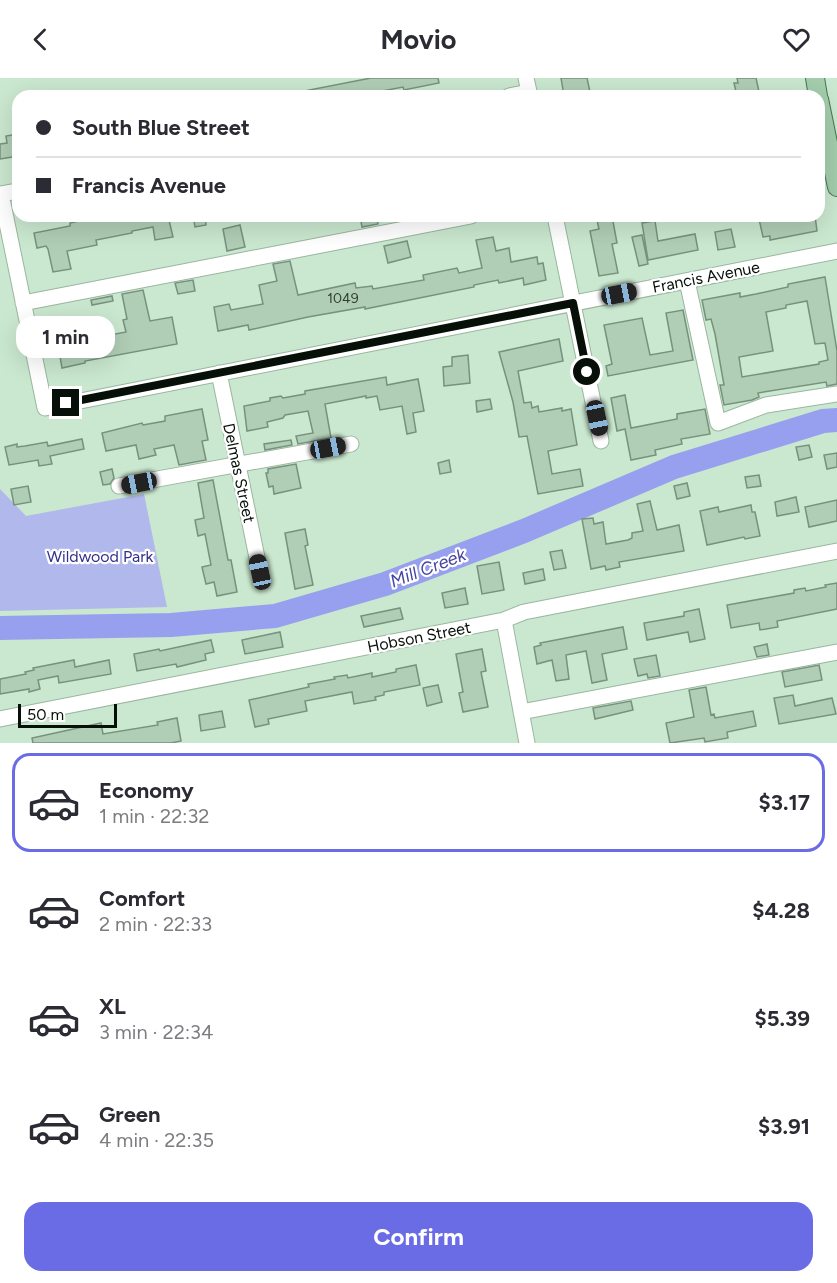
<!DOCTYPE html>
<meta charset="utf-8">
<style>
:root{--surface:#fff;--page:#f2f2f3;--text:#2b2b33;--muted:#7c7c81;--line:#e1e1e2;--accent:#6a6ce6}
body{margin:0;font-family:Figtree,sans-serif;background:var(--page);color:var(--text);height:100vh;display:flex;flex-direction:column;font-size:22px;white-space:nowrap}
*{box-sizing:border-box;margin:0}
p{font-size:20px;color:var(--muted)}
.icon{flex:none;width:33px;height:33px;fill:none;stroke:currentColor;stroke-width:2;stroke-linecap:round;stroke-linejoin:round}
.map{position:relative;height:665px;overflow:hidden}
.panel{display:flex;flex-direction:column;background:var(--surface);flex:1}
.panel>*{flex:none}
.guide{position:absolute;left:12px;top:12px;width:813px;height:132px;border-radius:18px;box-shadow:0 6px 24px #0002;display:grid;align-content:center;height:132px;padding:0 24px;background:var(--surface)}
.scale{position:absolute;left:18px;bottom:15px;width:99px;box-sizing:border-box;padding-left:6px;border:3px solid #061008;border-top:0;font-size:16px;line-height:21px;white-space:nowrap;color:#061008;-webkit-text-stroke:4px #fff;paint-order:stroke}
.end{position:absolute;width:27px;height:27px;margin:-14px;border:8px solid #061008;background:#fff;box-shadow:0 0 0 3px #fff}
.from{border-radius:50%}
.bubble{position:absolute;height:42px;border-radius:18px;background:var(--surface);box-shadow:0 6px 24px #0002;font-size:20px;font-weight:700;line-height:42px;text-align:center}
.car{position:absolute;width:18px;height:36px;margin:-18px -9px;border-radius:8px;box-shadow:0 0 4px 2px #0007;background:linear-gradient(#222 24%,#8ab4d8 0 40%,#222 0 76%,#8ab4d8 0 86%,#222 0)}
.guide b{display:flex;align-items:center;gap:21px;height:57px;font-size:22px}
.guide b+b{border-top:2px solid var(--line)}
.guide i{width:15px;height:15px;background:var(--text)}
ul{padding:10px 0 0;list-style:none}
li{display:flex;align-items:center;gap:18px;height:99px;margin:0 12px 9px;padding:0 12px;border:3px solid transparent;border-radius:18px}
li div{flex:1}
li b{display:block;font-size:22px}
li em{font-style:normal;font-weight:700}
li.current{border-color:var(--accent)}
li>.icon{width:54px;height:54px;stroke-width:1.5}
.primary-button{display:flex;gap:12px;margin-top:auto;padding:12px 24px}
.primary-button a{flex:1;height:69px;border-radius:18px;background:var(--accent);color:#fff;font-size:24px;font-weight:700;line-height:69px;text-align:center}
header{display:flex;justify-content:space-between;align-items:center;height:78px;padding:0 24px;background:var(--surface);font-size:27px;font-weight:700}
.map>svg:first-child{display:block}
</style>
<header><svg class="icon" aria-label="back" viewBox="0 0 24 24"><path d="M15 5l-7 7 7 7"/></svg>Movio<svg class="icon" aria-label="heart" viewBox="0 0 24 24"><path d="M12 20l-8-8c-3-5 5-10 8-4 3-6 11-1 8 4z"/></svg></header>
<div class="map">
<svg width="837" height="665" viewBox="0 0 837 665">
<rect width="100%" height="100%" fill="#cae7cf"/>
<!-- green -->
<path fill="#b1b8eb" d="M 0,411 L 26,438 L 144,416 L 167,529 L 0,533 Z"/>
<g fill="none" stroke-linecap="round" stroke-linejoin="round">
<!-- river -->
<path stroke="#979fef" stroke-width="24" d="M 0,550 L 171,547 L 275,538 L 385,506 L 524,453 L 674,389 L 823,343 L 837,342"/>
</g>
<!-- building -->
<path fill="#b0cdb5" stroke="#77927c" stroke-width="1.5" fill-rule="evenodd" d="M 371,0 L 438,0 L 439,5 L 404,12 L 403,9 L 356,18 L 305,18 L 304,13 Z
M 561,0 L 587,0 L 590,14 L 564,18 Z
M 737,0 L 756,0 L 760,18 L 737,18 L 734,5 L 738,5 Z
M 18,56 L 18,78 L 0,81 L 0,66 L 7,65 L 6,58 Z
M 101,138 L 168,138 L 173,159 L 155,162 L 153,149 L 132,153 L 132,155 L 96,162 L 97,167 L 67,173 L 71,191 L 53,194 L 48,171 L 46,168 L 37,170 L 34,155 L 70,148 L 70,145 Z
M 193,138 L 205,138 L 206,147 L 195,149 Z
M 360,138 L 377,138 L 378,146 L 362,149 Z
M 596,138 L 612,138 L 617,165 L 612,166 L 618,195 L 599,198 L 590,153 L 599,151 Z
M 775,138 L 815,138 L 817,153 L 770,162 L 770,158 L 763,159 L 759,141 Z
M 655,143 L 658,163 L 695,156 L 698,172 L 648,182 L 642,145 Z
M 240,147 L 245,169 L 227,173 L 223,151 Z
M 731,151 L 735,169 L 718,172 L 715,154 Z
M 642,157 L 648,186 L 639,188 L 632,159 Z
M 493,159 L 496,173 L 509,170 L 511,184 L 537,179 L 538,186 L 543,185 L 546,202 L 524,207 L 523,200 L 499,205 L 498,202 L 474,207 L 474,209 L 365,231 L 365,229 L 308,239 L 249,252 L 248,247 L 218,253 L 214,229 L 229,226 L 231,232 L 263,226 L 259,207 L 277,203 L 273,186 L 290,183 L 298,217 L 355,205 L 356,210 L 372,208 L 373,211 L 424,202 L 423,197 L 457,190 L 459,195 L 482,190 L 476,162 Z
M 407,163 L 411,179 L 388,185 L 384,168 Z
M 825,199 L 837,273 L 837,306 L 827,308 L 826,304 L 758,315 L 759,319 L 752,322 L 724,327 L 720,307 L 724,307 L 715,256 L 711,241 L 706,242 L 702,222 L 740,215 L 740,219 L 756,216 L 788,209 L 788,206 ZM 807,223 L 815,266 L 825,265 L 828,282 L 819,284 L 819,286 L 742,299 L 739,279 L 773,273 L 766,234 L 786,230 L 786,227 Z
M 193,202 L 195,213 L 178,216 L 175,205 Z
M 143,212 L 150,243 L 172,239 L 177,266 L 85,283 L 85,285 L 62,290 L 58,267 L 126,254 L 123,242 L 127,241 L 122,216 Z
M 112,218 L 113,223 L 92,227 L 91,222 Z
M 683,232 L 693,282 L 608,298 L 606,288 L 612,286 L 604,247 L 642,240 L 650,277 L 673,273 L 666,235 Z
M 559,261 L 563,283 L 518,293 L 524,325 L 531,324 L 532,330 L 538,328 L 539,334 L 562,330 L 562,333 L 571,331 L 577,367 L 548,373 L 552,396 L 580,391 L 583,408 L 538,416 L 527,358 L 519,359 L 513,324 L 499,274 Z
M 468,277 L 470,305 L 444,308 L 443,289 L 452,288 L 452,279 Z
M 386,299 L 387,307 L 418,301 L 424,333 L 413,335 L 416,354 L 407,356 L 402,328 L 380,332 L 377,318 L 366,320 L 366,318 L 325,326 L 331,360 L 298,366 L 296,358 L 313,355 L 308,333 L 285,337 L 283,340 L 267,344 L 268,349 L 247,353 L 244,328 L 270,323 L 270,320 L 281,318 L 283,320 L 305,316 L 305,313 Z
M 625,317 L 631,350 L 677,341 L 677,336 L 705,331 L 710,356 L 681,361 L 682,366 L 655,372 L 656,377 L 631,382 L 625,351 L 617,353 L 611,320 Z
M 490,321 L 492,331 L 477,334 L 476,323 Z
M 202,331 L 208,362 L 202,363 L 206,382 L 179,387 L 174,367 L 154,371 L 156,377 L 139,381 L 136,367 L 106,373 L 102,355 L 142,345 L 143,347 L 165,343 L 165,338 Z
M 82,361 L 84,371 L 50,378 L 52,386 L 39,388 L 38,382 L 9,387 L 5,369 L 17,366 L 17,369 L 25,368 L 47,364 L 48,368 Z
M 291,362 L 292,367 L 265,372 L 264,366 Z
M 809,367 L 812,379 L 799,382 L 796,369 Z
M 837,375 L 837,389 L 827,391 L 824,377 Z
M 449,382 L 451,394 L 440,396 L 438,385 Z
M 296,386 L 301,410 L 274,416 L 273,408 L 269,409 L 266,395 L 268,395 L 268,391 Z
M 112,391 L 114,400 L 110,406 L 103,407 L 100,394 Z
M 759,397 L 761,408 L 747,410 L 745,399 Z
M 213,402 L 228,482 L 231,482 L 237,514 L 217,518 L 214,504 L 206,506 L 202,489 L 211,487 L 205,456 L 198,458 L 195,442 L 204,440 L 198,405 Z
M 687,405 L 690,418 L 677,421 L 674,408 Z
M 28,408 L 31,424 L 14,427 L 11,411 Z
M 796,419 L 799,434 L 777,438 L 775,424 Z
M 837,422 L 837,443 L 809,449 L 805,429 Z
M 650,423 L 657,452 L 679,447 L 684,473 L 619,484 L 620,489 L 606,492 L 605,488 L 591,491 L 582,441 L 593,440 L 594,446 L 603,444 L 606,466 L 628,462 L 632,460 L 632,455 L 643,453 L 637,426 Z
M 751,427 L 752,434 L 755,434 L 760,458 L 745,461 L 744,459 L 707,467 L 700,433 L 718,429 L 719,434 Z
M 305,451 L 308,467 L 305,468 L 313,507 L 295,511 L 285,455 Z
M 562,472 L 566,490 L 554,492 L 550,474 Z
M 499,484 L 504,512 L 482,516 L 477,488 Z
M 543,491 L 545,502 L 525,506 L 523,495 Z
M 837,505 L 837,531 L 777,543 L 778,549 L 760,552 L 759,545 L 731,550 L 727,527 L 794,515 L 794,512 L 805,510 L 806,513 L 826,509 L 825,507 Z
M 465,510 L 468,526 L 445,530 L 442,515 Z
M 400,530 L 403,541 L 364,549 L 361,538 Z
M 699,531 L 705,561 L 690,564 L 688,554 L 647,562 L 644,545 L 684,538 L 684,534 Z
M 623,549 L 627,571 L 602,576 L 607,602 L 592,605 L 586,573 L 566,577 L 569,601 L 556,603 L 552,582 L 537,586 L 534,569 L 541,567 L 540,565 Z
M 280,554 L 283,569 L 245,576 L 242,562 Z
M 211,562 L 214,574 L 205,576 L 206,582 L 177,589 L 176,586 L 137,593 L 134,576 L 159,571 L 160,573 Z
M 767,566 L 769,577 L 757,579 L 754,569 Z
M 482,571 L 486,593 L 481,594 L 488,629 L 463,634 L 459,615 L 463,614 L 456,576 Z
M 656,577 L 660,598 L 648,600 L 647,596 L 638,598 L 634,581 Z
M 74,582 L 75,589 L 109,582 L 111,596 L 59,605 L 58,598 L 38,602 L 40,611 L 29,614 L 29,611 L 0,616 L 0,601 L 26,596 L 25,594 L 34,592 L 33,590 Z
M 416,587 L 420,607 L 384,614 L 384,617 L 375,619 L 376,622 L 354,626 L 352,614 L 305,623 L 307,633 L 268,641 L 269,646 L 255,649 L 249,622 L 309,609 L 308,606 L 335,601 L 334,599 L 347,597 L 348,600 L 372,595 L 372,599 L 396,594 L 396,591 Z
M 819,587 L 822,602 L 785,609 L 782,594 Z
M 438,607 L 442,624 L 427,628 L 423,610 Z
M 706,609 L 711,637 L 714,636 L 715,640 L 753,633 L 756,648 L 727,654 L 728,660 L 705,664 L 704,660 L 670,665 L 666,645 L 694,639 L 689,612 Z
M 793,617 L 795,628 L 832,620 L 836,636 L 779,646 L 774,620 Z
M 631,623 L 633,632 L 595,641 L 593,630 Z
M 222,633 L 225,649 L 201,653 L 199,637 Z
M 177,640 L 181,663 L 171,665 L 33,665 L 32,660 L 101,645 L 103,656 L 158,647 L 157,644 Z"/>
<g fill="none" stroke-linecap="round" stroke-linejoin="round">
<defs>
<path id="minor" d="M 526,0 L 530,18
M 509,18 L 529,14
M 0,116 L 18,113
M 1,116 L 45,330 L 837,173
M 555,138 L 601,363
M 687,203 L 718,345 L 766,327 L 837,316
M 23,225 L 471,138
M 219,295 L 260,494
M 119,408 L 351,366
M 504,542 L 527,665
M 521,634 L 837,574
M 0,641 L 504,542 L 524,534 L 837,473"/>
<path id="major" d="M 815,0 L 818,18
M 819,21 L 837,109"/>
</defs>
<!-- minor casing -->
<use href="#minor" stroke="#9ab69f" stroke-width="17"/>
<!-- major casing -->
<use href="#major" stroke="#44754f" stroke-width="20"/>
<!-- minor -->
<use href="#minor" stroke="#fff" stroke-width="15"/>
<!-- major -->
<use href="#major" stroke="#a3cdac" stroke-width="18"/>
</g>
<g fill="none" stroke-linecap="round" stroke-linejoin="round">
<!-- route -->
<path stroke="#061008" stroke-width="8" d="M 66,325 L 573,225 L 587,294"/>
</g>
<g text-anchor="middle" dominant-baseline="central" stroke-width="4.5" stroke-linejoin="round" paint-order="stroke">
<!-- number labels -->
<g font-size="14" fill="#303f33">
<text x="343" y="220">1049</text>
</g>
<!-- street labels -->
<g font-size="16" fill="#061008" stroke="#fff">
<text transform="translate(706 199) rotate(-11)">Francis Avenue</text>
<text transform="translate(239 395) rotate(78)">Delmas Street</text>
<text transform="translate(419 559) rotate(-11)">Hobson Street</text>
</g>
<!-- park labels -->
<g font-size="16" fill="#34308b" stroke="#fff">
<text x="100" y="478">Wildwood Park</text>
</g>
<!-- water labels -->
<g font-size="18" font-style="italic" fill="#4545a2" stroke="#fff">
<text transform="translate(428 490) rotate(-21)">Mill Creek</text>
</g>
</g>
</svg>
<div class="scale">50 m</div>
<i class="end from" style="left:587px;top:294px"></i>
<i class="end" style="left:66px;top:325px"></i>
<div class="bubble" style="left:16px;top:238px;width:99px">1 min</div>
<i class="car" style="left:619px;top:216px;rotate:79deg"></i>
<i class="car" style="left:597px;top:340px;rotate:168deg"></i>
<i class="car" style="left:328px;top:370px;rotate:79deg"></i>
<i class="car" style="left:139px;top:405px;rotate:259deg"></i>
<i class="car" style="left:260px;top:494px;rotate:348deg"></i>
<div class="guide">
<b><i class="from"></i>South Blue Street</b>
<b><i></i>Francis Avenue</b>
</div>
</div>
<section class="panel">
<ul>
<li class="current"><svg class="icon" aria-label="car" viewBox="0 0 24 24"><path d="M5 17H2v-5l4-1 3-4h7l3 4 3 1v5h-3M9 17h6M6 11h13"/><circle cx="7" cy="17" r="2"/><circle cx="17" cy="17" r="2"/></svg><div><b>Economy</b><p>1 min · 22:32</p></div><em>$3.17</em></li>
<li><svg class="icon" aria-label="car" viewBox="0 0 24 24"><path d="M5 17H2v-5l4-1 3-4h7l3 4 3 1v5h-3M9 17h6M6 11h13"/><circle cx="7" cy="17" r="2"/><circle cx="17" cy="17" r="2"/></svg><div><b>Comfort</b><p>2 min · 22:33</p></div><em>$4.28</em></li>
<li><svg class="icon" aria-label="car" viewBox="0 0 24 24"><path d="M5 17H2v-5l4-1 3-4h7l3 4 3 1v5h-3M9 17h6M6 11h13"/><circle cx="7" cy="17" r="2"/><circle cx="17" cy="17" r="2"/></svg><div><b>XL</b><p>3 min · 22:34</p></div><em>$5.39</em></li>
<li><svg class="icon" aria-label="car" viewBox="0 0 24 24"><path d="M5 17H2v-5l4-1 3-4h7l3 4 3 1v5h-3M9 17h6M6 11h13"/><circle cx="7" cy="17" r="2"/><circle cx="17" cy="17" r="2"/></svg><div><b>Green</b><p>4 min · 22:35</p></div><em>$3.91</em></li>
</ul>
<div class="primary-button"><a>Confirm</a></div>
</section>
